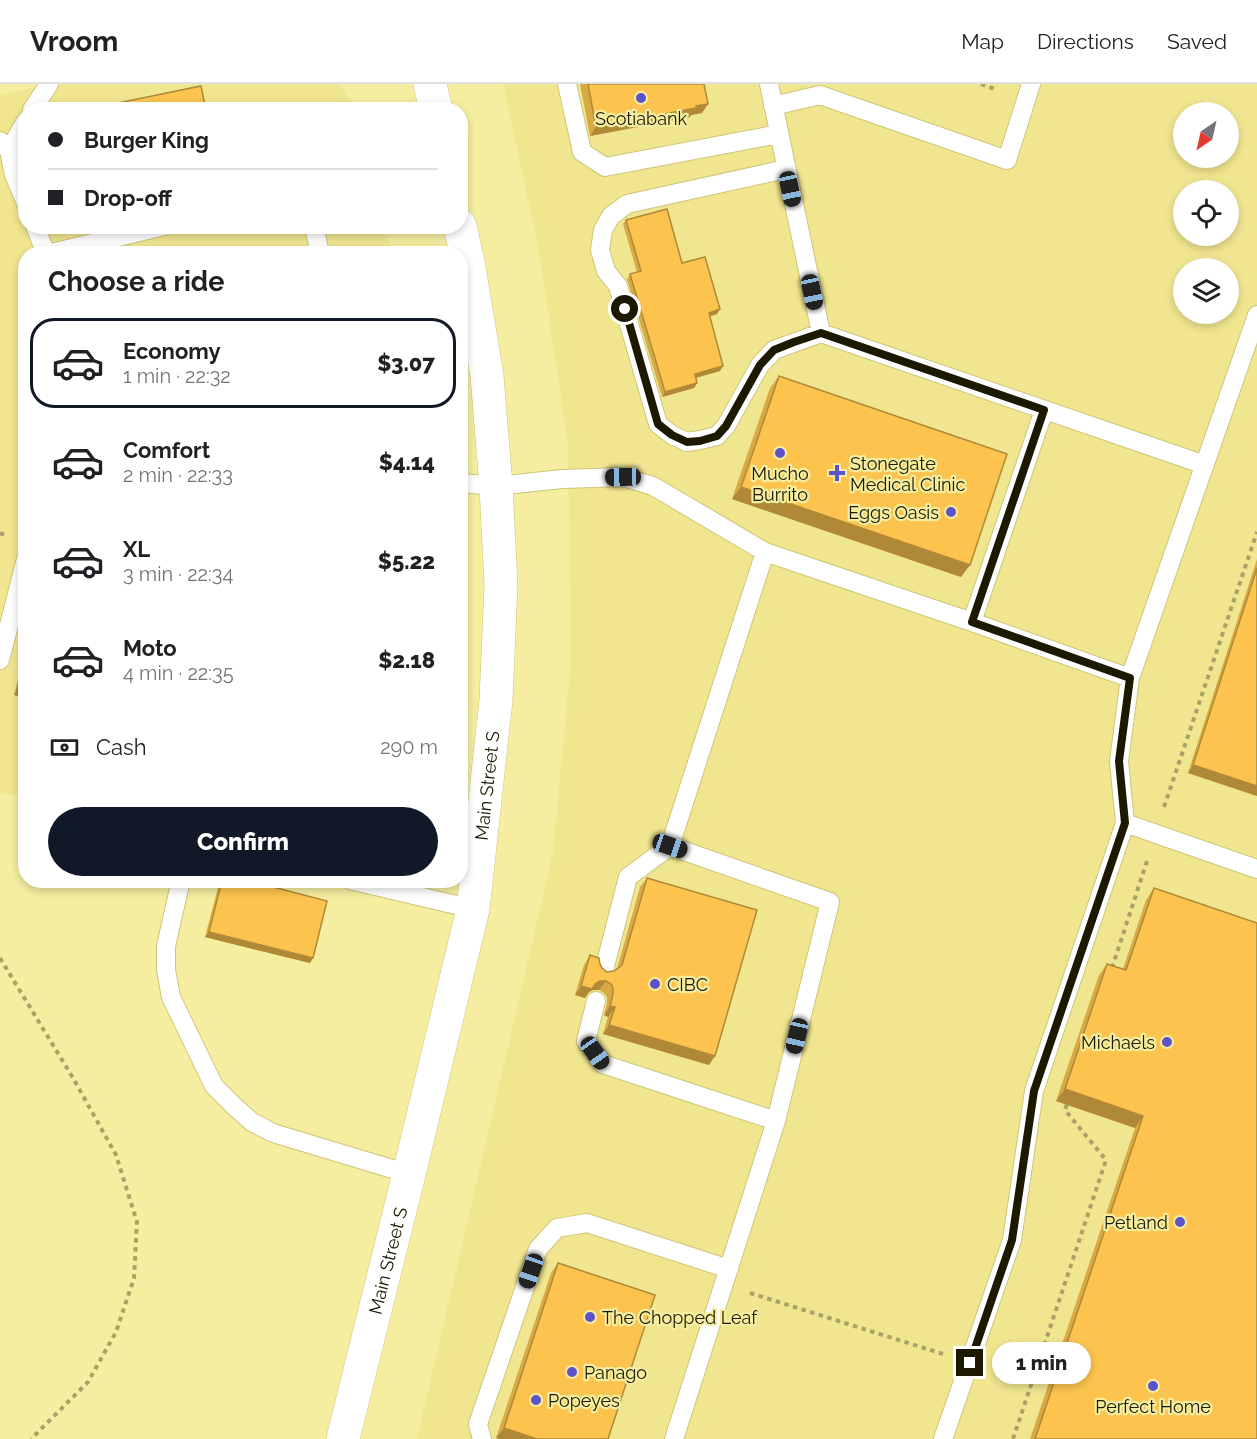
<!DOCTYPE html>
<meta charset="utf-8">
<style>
:root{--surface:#fff;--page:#f6f6f6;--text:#202124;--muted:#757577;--line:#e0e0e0;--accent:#111827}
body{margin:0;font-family:Raleway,sans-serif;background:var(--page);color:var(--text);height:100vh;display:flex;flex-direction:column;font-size:22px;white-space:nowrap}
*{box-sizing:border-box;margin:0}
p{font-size:20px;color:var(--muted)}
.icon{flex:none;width:33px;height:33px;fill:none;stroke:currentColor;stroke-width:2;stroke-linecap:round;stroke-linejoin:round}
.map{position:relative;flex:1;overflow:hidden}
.details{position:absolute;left:18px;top:162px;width:450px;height:642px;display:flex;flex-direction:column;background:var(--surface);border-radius:24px;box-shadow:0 3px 9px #0003}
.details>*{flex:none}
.hud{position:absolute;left:18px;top:18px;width:450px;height:132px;border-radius:24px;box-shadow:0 3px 9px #0003;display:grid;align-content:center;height:132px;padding:0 30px;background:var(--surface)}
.needle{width:39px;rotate:214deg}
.fabs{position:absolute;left:1173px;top:18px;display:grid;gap:12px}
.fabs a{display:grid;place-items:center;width:66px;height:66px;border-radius:50%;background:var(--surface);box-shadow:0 3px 9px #0003;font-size:30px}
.end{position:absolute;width:27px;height:27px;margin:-14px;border:8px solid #1c1900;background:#fff;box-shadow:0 0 0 3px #fff}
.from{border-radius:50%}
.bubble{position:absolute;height:42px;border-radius:21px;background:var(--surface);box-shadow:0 3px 9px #0003;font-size:20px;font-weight:800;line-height:42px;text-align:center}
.car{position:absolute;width:18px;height:36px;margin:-18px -9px;border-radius:8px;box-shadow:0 0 4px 2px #0007;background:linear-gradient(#222 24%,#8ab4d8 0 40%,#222 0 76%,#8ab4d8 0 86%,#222 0)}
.hud b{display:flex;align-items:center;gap:21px;height:57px;font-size:22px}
.hud b+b{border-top:2px solid var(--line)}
.hud i{width:15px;height:15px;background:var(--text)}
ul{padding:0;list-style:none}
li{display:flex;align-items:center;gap:18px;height:90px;margin:0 12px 9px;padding:0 18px;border:3px solid transparent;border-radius:24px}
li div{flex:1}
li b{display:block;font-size:22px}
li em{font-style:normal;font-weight:800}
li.selected{border-color:var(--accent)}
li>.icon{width:54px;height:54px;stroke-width:1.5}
h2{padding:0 30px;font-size:27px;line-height:72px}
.pay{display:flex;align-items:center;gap:15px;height:66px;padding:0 30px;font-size:22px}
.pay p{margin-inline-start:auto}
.primary-button{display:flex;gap:12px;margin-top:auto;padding:12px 30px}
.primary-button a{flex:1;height:69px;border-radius:36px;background:var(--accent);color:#fff;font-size:24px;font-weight:800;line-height:69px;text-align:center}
header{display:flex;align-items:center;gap:36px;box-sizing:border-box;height:84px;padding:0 30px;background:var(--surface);border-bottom:2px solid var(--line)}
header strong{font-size:28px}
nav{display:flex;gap:33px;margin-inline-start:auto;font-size:21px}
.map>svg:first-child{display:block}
</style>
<header>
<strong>Vroom</strong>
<nav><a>Map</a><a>Directions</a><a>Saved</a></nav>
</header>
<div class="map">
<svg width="1257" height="1355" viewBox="0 0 1257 1355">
<rect width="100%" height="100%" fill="#f5eda0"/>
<!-- built -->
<path fill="#f0e690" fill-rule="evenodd" d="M 52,0 L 340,0 L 354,25 L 26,26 L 26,142 L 386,143 L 391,169 L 26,170 L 25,713 L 0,709 L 0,11 Z
M 503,0 L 1257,0 L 1257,1355 L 417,1355 L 553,769 L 571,577 L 568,361 L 538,161 ZM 1184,28 L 1228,28 L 1228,74 L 1184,74 ZM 1184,106 L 1228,106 L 1228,152 L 1184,152 ZM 1184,184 L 1228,184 L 1228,230 L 1184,230 Z"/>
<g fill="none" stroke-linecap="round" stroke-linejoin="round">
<defs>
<path id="lane" d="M 567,0 L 582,68 L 605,83 L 779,50
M 769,0 L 821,249
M 773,22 L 820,11 L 1007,76 L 1031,0
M 32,26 L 49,0
M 0,57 L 9,66 L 14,91 L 26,119
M 9,66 L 26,37
M 786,85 L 627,120 L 611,132 L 603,146 L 600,166 L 606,187 L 618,202 L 658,340 L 672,351 L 687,358 L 700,356 L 717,352 L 726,342 L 760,281 L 774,266 L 821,249 L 1205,381
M 35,142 L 46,170
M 314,142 L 320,170
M 47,170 L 164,142
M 460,399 L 496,402 L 562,395 L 623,393 L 653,402 L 765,468 L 972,538 L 1130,594 L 1257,231
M 972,538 L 1044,326
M 0,576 L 26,475
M 1125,739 L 1257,785
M 181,796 L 166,862 L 166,886 L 171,913 L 214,1002 L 234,1022 L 252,1038 L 273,1049 L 409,1090
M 350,796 L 473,825
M 604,886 L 628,793 L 670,762
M 596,917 L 586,957 L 603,980 L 776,1037
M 482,1355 L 478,1340 L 538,1165 L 557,1144 L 587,1139 L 729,1185
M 674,1355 L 776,1037 L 830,818 L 670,762 L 765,468
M 943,1355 L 1012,1156 L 1034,1007 L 1125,739 L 1119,677 L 1130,594"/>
<g id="secondary">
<path d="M 430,0 L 436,26"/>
<path id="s1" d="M 343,1355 L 409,1090 L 473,825 L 496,616 L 501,501 L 496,402 L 487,292 L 468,178 L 460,142"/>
</g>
</defs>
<!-- lane casing -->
<use href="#lane" stroke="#cec579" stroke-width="20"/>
<!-- secondary casing -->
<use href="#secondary" stroke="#cec579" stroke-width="34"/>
<!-- path -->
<path stroke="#a8a267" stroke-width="4" stroke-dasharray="4.5 4.5" stroke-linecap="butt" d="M 981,0 L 997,6
M 0,449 L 8,452
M 1164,723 L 1257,448
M 0,874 L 73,994 L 116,1071 L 137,1138 L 134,1194 L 116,1248 L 88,1298 L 31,1355
M 1112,884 L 1147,777
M 750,1209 L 943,1270
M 996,1287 L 1032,1297
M 1013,1355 L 1106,1076 L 1065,1026 L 1068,1016"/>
<!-- lane -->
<use href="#lane" stroke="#fff" stroke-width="18"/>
<!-- secondary -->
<use href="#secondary" stroke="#fff" stroke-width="33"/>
</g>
<!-- wall -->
<path fill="#d9a943" d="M 580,0 L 704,0 L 702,29 L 691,31 L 690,33 L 590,52 Z
M 626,136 L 682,179 L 720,225 L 717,230 L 710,232 L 720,287 L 696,293 L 697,299 L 694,304 L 662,313 L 627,195 L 630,190 L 637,188 L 623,140 Z
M 779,292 L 961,493 L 732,415 L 770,304 Z
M 1257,475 L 1257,712 L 1188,689 Z
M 26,564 L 26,614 L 14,611 Z
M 647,794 L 709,981 L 603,950 L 608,933 L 604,931 L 607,919 L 607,913 L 604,909 L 599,906 L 593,906 L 589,908 L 585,914 L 575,911 L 584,881 L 590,871 L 600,880 L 602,884 L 607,888 L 614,887 L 617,885 L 640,803 Z
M 220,796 L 246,796 L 310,879 L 205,853 Z
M 1154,804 L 1257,1355 L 1030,1355 L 1135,1044 L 1056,1017 L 1099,891 L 1107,880 L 1123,885 L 1146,816 Z
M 558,1179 L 608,1355 L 496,1354 L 551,1189 Z"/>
<!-- shaded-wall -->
<path fill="#b08937" d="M 708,20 L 702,29 L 691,31 L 690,33 L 590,52 L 596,43 Z
M 720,225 L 717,230 L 705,234 L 709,229 Z
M 723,282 L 720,287 L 692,295 L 695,290 Z
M 697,299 L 694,304 L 662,313 L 665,308 Z
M 741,403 L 970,481 L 961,493 L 732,415 Z
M 17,606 L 26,608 L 26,614 L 14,611 Z
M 1193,681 L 1257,702 L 1257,712 L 1188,689 Z
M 209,848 L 313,874 L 310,879 L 205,853 Z
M 600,897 L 606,897 L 599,906 L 593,906 L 589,908 L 585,914 L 575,911 L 581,902 L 595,900 Z
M 610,922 L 615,923 L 608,933 L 604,931 Z
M 609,941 L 715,972 L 709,981 L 603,950 Z
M 1065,1005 L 1143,1032 L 1135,1044 L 1056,1017 Z
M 504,1344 L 537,1355 L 499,1355 L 496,1354 Z"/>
<!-- building -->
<path fill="#fcc44e" stroke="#b08937" stroke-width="1.5" d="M 588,0 L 704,0 L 708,20 L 696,22 L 696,24 L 596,43 Z
M 201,2 L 206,26 L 103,26 L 103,22 Z
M 667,125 L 682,179 L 705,173 L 720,225 L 709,229 L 723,282 L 695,290 L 697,299 L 665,308 L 630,190 L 641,187 L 626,136 Z
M 779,292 L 1007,370 L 970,481 L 741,403 Z
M 1257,484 L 1257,702 L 1193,681 Z
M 26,573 L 26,608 L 17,606 Z
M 647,794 L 757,826 L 715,972 L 609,941 L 615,923 L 610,922 L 613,910 L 613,904 L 611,900 L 606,897 L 600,897 L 595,900 L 592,905 L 581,902 L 590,871 L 599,874 L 600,880 L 602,884 L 607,888 L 614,887 L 622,881 Z
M 222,796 L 246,796 L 327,817 L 313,874 L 209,848 Z
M 1154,804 L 1257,839 L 1257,1355 L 1035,1355 L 1143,1032 L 1065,1005 L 1107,880 L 1126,886 Z
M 558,1179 L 655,1211 L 608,1355 L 537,1355 L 504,1344 Z"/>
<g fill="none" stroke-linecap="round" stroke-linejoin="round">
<!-- route -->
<path stroke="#1c1900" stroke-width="8" d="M 625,225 L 658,340 L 672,351 L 687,358 L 700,357 L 717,352 L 726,342 L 760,281 L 774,266 L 794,258 L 821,249 L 1044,326 L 972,538 L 1130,594 L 1119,677 L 1125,739 L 1034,1007 L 1012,1156 L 970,1279"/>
</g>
<!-- markers -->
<g fill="#5e52ca" stroke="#f5eda0" stroke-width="2">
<circle cx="641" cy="14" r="6"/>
<circle cx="780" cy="369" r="6"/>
<path d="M834 380h6v6h6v6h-6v6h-6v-6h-6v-6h6z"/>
<circle cx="951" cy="428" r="6"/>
<circle cx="655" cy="900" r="6"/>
<circle cx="1167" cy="958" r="6"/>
<circle cx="1180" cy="1138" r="6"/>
<circle cx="590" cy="1233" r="6"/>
<circle cx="572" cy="1288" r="6"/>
<circle cx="1153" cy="1302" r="6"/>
<circle cx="536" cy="1316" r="6"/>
</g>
<g text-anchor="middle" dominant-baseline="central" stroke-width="4.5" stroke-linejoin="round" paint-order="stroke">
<!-- poi labels -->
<g font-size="18" fill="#1c1900" stroke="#f5eda0" text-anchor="start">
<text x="641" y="34" text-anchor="middle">Scotiabank</text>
<text x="850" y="379">Stonegate<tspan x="850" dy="21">Medical Clinic</tspan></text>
<text x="780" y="389" text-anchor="middle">Mucho<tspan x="780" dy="21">Burrito</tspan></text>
<text x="939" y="428" text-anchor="end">Eggs Oasis</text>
<text x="667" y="900">CIBC</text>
<text x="1155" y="958" text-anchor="end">Michaels</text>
<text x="1168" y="1138" text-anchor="end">Petland</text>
<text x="602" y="1233">The Chopped Leaf</text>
<text x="584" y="1288">Panago</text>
<text x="548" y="1316">Popeyes</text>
<text x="1153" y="1322" text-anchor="middle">Perfect Home</text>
</g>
<!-- street labels -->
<g font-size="18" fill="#1c1900" stroke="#f5eda0">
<text stroke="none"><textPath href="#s1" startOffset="670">Main Street S</textPath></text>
<text stroke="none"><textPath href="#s1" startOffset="184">Main Street S</textPath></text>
</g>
</g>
</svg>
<div class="fabs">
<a><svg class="needle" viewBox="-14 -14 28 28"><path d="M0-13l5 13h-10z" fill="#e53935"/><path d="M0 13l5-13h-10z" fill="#757577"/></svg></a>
<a><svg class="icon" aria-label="locate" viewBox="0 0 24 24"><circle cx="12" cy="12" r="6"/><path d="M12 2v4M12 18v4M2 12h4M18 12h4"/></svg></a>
<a><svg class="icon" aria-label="layers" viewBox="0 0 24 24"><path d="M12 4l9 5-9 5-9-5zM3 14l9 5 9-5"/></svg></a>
</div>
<i class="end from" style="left:625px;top:225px"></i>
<i class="end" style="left:970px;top:1279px"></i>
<div class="bubble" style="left:992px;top:1258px;width:99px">1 min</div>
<i class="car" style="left:790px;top:105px;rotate:168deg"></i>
<i class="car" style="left:812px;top:208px;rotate:168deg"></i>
<i class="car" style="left:623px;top:393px;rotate:269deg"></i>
<i class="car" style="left:670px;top:762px;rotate:109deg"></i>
<i class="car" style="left:797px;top:952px;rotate:193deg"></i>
<i class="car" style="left:595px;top:969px;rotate:145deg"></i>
<i class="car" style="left:531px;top:1187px;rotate:199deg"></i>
<div class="hud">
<b><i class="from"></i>Burger King</b>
<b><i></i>Drop-off</b>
</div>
<section class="details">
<h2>Choose a ride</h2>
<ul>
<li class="selected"><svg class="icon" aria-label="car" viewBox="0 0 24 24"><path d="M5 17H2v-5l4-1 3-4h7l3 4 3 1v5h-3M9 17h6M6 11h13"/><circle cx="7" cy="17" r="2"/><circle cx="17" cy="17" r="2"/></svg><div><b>Economy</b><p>1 min · 22:32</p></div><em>$3.07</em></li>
<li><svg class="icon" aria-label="car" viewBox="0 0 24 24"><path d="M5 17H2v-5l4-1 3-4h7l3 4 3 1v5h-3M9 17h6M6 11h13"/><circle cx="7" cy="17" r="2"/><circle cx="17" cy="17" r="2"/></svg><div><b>Comfort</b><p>2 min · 22:33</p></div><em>$4.14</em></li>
<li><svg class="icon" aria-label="car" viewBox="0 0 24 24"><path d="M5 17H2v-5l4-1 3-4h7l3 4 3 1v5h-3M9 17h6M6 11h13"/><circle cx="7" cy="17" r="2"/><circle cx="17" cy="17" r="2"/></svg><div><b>XL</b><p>3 min · 22:34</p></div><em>$5.22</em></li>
<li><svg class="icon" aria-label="car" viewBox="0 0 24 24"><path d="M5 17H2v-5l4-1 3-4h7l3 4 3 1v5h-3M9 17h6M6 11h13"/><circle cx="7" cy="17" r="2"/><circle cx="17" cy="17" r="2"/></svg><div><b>Moto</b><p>4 min · 22:35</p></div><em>$2.18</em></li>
</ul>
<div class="pay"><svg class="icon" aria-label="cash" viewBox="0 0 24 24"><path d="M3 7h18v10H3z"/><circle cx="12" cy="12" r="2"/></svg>Cash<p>290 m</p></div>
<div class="primary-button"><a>Confirm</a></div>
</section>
</div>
